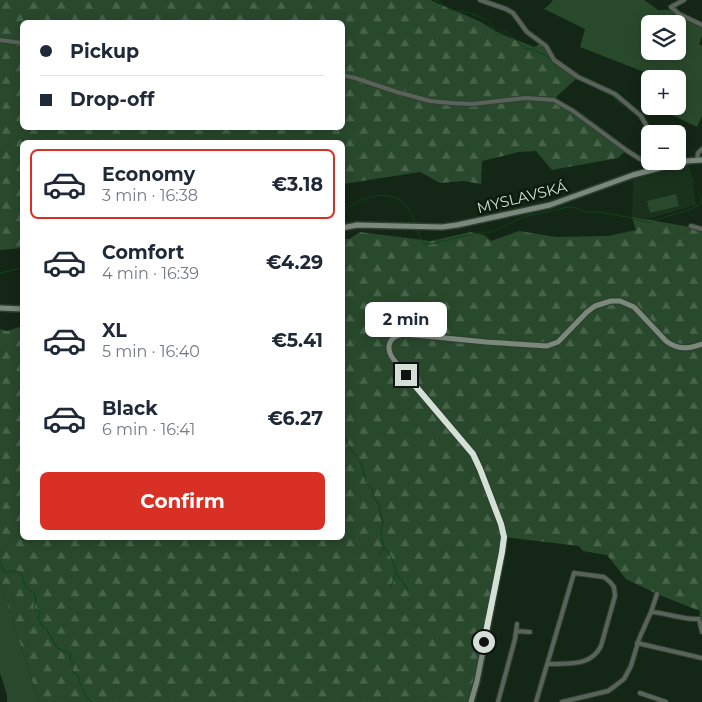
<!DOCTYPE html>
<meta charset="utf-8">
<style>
:root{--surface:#fff;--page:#f6f6f7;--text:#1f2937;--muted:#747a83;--line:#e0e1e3;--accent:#d93025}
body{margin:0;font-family:Montserrat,sans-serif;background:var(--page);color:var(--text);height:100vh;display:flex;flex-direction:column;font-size:19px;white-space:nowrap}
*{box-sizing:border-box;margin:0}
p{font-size:16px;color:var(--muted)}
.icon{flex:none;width:28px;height:28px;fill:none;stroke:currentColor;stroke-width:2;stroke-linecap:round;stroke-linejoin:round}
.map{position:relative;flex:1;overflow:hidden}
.sheet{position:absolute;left:20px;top:140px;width:325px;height:400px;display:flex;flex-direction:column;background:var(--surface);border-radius:8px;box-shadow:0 2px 12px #0003}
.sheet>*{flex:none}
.top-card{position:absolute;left:20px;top:20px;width:325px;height:110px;border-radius:8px;box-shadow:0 2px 12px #0003;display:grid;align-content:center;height:110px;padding:0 20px;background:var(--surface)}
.controls{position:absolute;left:641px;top:15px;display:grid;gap:10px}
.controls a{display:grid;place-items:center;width:45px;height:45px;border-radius:8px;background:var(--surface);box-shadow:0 2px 12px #0003;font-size:25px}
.end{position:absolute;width:22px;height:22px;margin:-11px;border:6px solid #d4e0d5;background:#111;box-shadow:0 0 0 2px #111}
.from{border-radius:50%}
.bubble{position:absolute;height:35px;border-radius:8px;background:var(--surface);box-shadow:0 2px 12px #0003;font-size:16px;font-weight:700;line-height:35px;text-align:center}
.top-card b{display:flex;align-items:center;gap:18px;height:48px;font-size:19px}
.top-card b+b{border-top:1px solid var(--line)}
.top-card i{width:12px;height:12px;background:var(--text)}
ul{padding:9px 0 0;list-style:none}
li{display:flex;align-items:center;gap:15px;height:70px;margin:0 10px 8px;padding:0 10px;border:2px solid transparent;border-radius:8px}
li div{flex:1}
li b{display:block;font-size:19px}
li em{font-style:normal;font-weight:700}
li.active{border-color:var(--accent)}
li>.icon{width:45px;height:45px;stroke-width:1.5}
.action{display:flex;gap:10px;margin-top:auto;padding:10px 20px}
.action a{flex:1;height:58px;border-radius:8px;background:var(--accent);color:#fff;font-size:20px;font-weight:700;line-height:58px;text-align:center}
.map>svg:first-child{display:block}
</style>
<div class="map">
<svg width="702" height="702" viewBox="0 0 702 702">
<defs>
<pattern id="forest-firs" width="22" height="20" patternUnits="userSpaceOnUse" patternTransform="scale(1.25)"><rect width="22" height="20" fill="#29492c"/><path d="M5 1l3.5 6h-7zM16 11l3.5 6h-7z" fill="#47634a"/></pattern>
</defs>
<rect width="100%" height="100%" fill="#142616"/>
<!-- built -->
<path fill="#1a311c" d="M 688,164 L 693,182 L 696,205 L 648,219 L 632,217 L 633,178 Z"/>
<!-- green -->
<path fill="#29492c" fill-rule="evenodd" d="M 553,0 L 644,0 L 658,10 L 670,10 L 702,27 L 702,36 L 699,44 L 702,46 L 702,116 L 697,127 L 672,115 L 674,106 L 678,106 L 678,79 L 655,79 L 644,72 L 580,47 L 585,29 L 544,9 L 550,4 ZM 650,24 L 678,24 L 678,51 L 650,51 Z
M 676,194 L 679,206 L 650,213 L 647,201 Z
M 0,581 L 39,702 L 7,702 L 7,695 L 0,673 Z"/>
<!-- forest -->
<path fill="url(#forest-firs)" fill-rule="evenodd" d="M 0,0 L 430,0 L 479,21 L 499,33 L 534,47 L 542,43 L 554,60 L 578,77 L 554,99 L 626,150 L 618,158 L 552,170 L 536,151 L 519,152 L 482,161 L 481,184 L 464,181 L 440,183 L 420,172 L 343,184 L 342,142 L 22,142 L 22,248 L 0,250 ZM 22,22 L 342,22 L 342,128 L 22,128 Z
M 632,217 L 702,229 L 702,632 L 699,619 L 700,611 L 657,594 L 626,579 L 607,555 L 583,551 L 579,546 L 504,537 L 471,702 L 39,702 L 0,581 L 0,329 L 7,331 L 22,326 L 22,538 L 342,538 L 343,238 L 345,239 L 349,239 L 360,232 L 431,241 L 470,232 L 484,235 L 491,241 L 519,231 L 556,237 L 608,236 L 636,230 Z"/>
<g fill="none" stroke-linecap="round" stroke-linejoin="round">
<!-- stream -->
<path stroke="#0d4317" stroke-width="1" d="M 435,0 L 439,1 L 443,5 L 451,10 L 470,13 L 487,20 L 493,27 L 496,34 L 500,34 L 505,31 L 507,32 L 522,46 L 525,47 L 526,49 L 531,49 L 545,55 L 554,64 L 565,70 L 577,79 L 594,86 L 603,92 L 610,94 L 623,106
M 671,125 L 675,128 L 676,134
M 678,142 L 683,155
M 687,164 L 690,174 L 695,183
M 699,192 L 702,203
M 342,210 C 350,208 356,202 364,199 C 376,194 395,193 405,204 C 409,209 412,216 415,222
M 416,229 L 424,244 L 431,244 L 477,233 L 487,233 L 499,229 L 523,217 L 568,207 L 577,208 L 584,212 L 600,212 L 631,218 L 640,221 L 649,222 L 692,209 L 702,203
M 0,273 L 22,268
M 342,431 L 347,443 L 362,465 L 366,483 L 373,490 L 374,498 L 379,505 L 381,516 L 383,522 L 381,531 L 383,545 L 390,555 L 395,566 L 396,572 L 391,587
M 379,554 L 384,547
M 0,561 L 4,572 C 9,573 12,570 16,571 C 24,572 22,580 25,585 C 26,587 28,589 30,591 L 34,592 L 36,600 L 34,607 L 40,613 L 38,619 L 40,623 L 42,626 L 46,628 L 56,646 L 57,648 L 71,654 L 70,659 L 74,665 L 72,669 L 72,671 L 78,675 C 81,686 82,693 91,702
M 396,573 L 409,591"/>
<defs>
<path id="street" d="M 480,0 L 506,9 L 513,13 L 527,32 L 546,46 L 554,60 L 578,77 L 615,94 L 641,116 L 651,134
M 684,0 L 671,7 L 679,14 L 702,25
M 0,40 L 22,43
M 342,75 L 355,78 L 397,92 L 430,101 L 451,103 L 472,104 L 526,98 L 554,100 L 573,111 L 626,150 L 640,159 L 653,164
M 697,160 L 698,153 L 702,149
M 691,226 L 702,229
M 651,612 C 667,613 683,620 699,619 L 702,632
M 516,631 L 530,632
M 637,643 L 702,658
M 640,693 L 666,702
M 498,702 L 515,639 L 517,624
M 536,702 L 574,573 L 604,577 L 610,582 L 614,587 L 615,596 L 601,646 C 591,666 571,663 553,664 L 548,664
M 562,702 L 608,691 L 615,686 L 624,679 L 631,666 L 639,639 L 651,612 L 657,594"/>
<path id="secondary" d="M 342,228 L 357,225 L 442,227 L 457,225 L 550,205 L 633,175 L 687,161 L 702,160
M 0,308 L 22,309
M 471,702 L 477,681 L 502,553 L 504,537 L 501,524 L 480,469 L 473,454 L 394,360 C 385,348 388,336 404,334 L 486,342 L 547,346 L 558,342 L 587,312 L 595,306 L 611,301 L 620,301 L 634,307 L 666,341 C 678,350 688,349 702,344"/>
</defs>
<!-- street casing -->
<use href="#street" stroke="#2f4031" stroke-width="6"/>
<!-- secondary casing -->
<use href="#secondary" stroke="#2f4031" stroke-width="8"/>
<!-- street -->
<use href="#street" stroke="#5a635a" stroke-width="4"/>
<!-- secondary -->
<use href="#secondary" stroke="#7a897b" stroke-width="5"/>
</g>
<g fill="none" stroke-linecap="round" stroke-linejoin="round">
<!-- route -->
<path stroke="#d4e0d5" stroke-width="6" d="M 406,375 L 473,454 L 480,469 L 501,524 L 504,537 L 502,552 L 484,642"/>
</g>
<g text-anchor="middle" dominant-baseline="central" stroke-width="5" stroke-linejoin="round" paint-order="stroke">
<!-- street labels -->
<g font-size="15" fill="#d4e0d5" stroke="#0b1c0d">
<text transform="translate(522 197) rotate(-14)">MYSLAVSKÁ</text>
</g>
</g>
</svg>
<div class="controls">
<a><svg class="icon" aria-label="layers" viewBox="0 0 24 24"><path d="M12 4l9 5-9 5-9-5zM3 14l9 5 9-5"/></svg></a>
<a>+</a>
<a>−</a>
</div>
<i class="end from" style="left:484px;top:642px"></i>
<i class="end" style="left:406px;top:375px"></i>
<div class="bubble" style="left:365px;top:302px;width:82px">2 min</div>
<div class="top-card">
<b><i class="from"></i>Pickup</b>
<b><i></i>Drop-off</b>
</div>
<section class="sheet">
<ul>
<li class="active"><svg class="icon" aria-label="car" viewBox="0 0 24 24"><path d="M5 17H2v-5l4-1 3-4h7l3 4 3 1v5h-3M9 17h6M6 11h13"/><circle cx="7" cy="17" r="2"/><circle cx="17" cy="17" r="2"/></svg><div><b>Economy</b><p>3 min · 16:38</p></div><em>€3.18</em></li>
<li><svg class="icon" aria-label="car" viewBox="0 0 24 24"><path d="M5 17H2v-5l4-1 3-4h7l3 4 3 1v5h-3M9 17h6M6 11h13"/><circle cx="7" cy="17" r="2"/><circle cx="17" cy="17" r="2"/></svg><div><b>Comfort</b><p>4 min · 16:39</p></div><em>€4.29</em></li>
<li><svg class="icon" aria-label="car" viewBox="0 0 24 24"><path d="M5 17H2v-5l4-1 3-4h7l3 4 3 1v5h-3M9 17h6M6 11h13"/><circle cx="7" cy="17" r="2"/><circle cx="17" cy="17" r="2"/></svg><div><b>XL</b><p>5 min · 16:40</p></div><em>€5.41</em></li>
<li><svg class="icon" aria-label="car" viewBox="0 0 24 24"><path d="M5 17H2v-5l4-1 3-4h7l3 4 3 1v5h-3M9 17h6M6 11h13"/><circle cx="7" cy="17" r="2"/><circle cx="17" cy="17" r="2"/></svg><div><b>Black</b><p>6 min · 16:41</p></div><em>€6.27</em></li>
</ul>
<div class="action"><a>Confirm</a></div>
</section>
</div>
